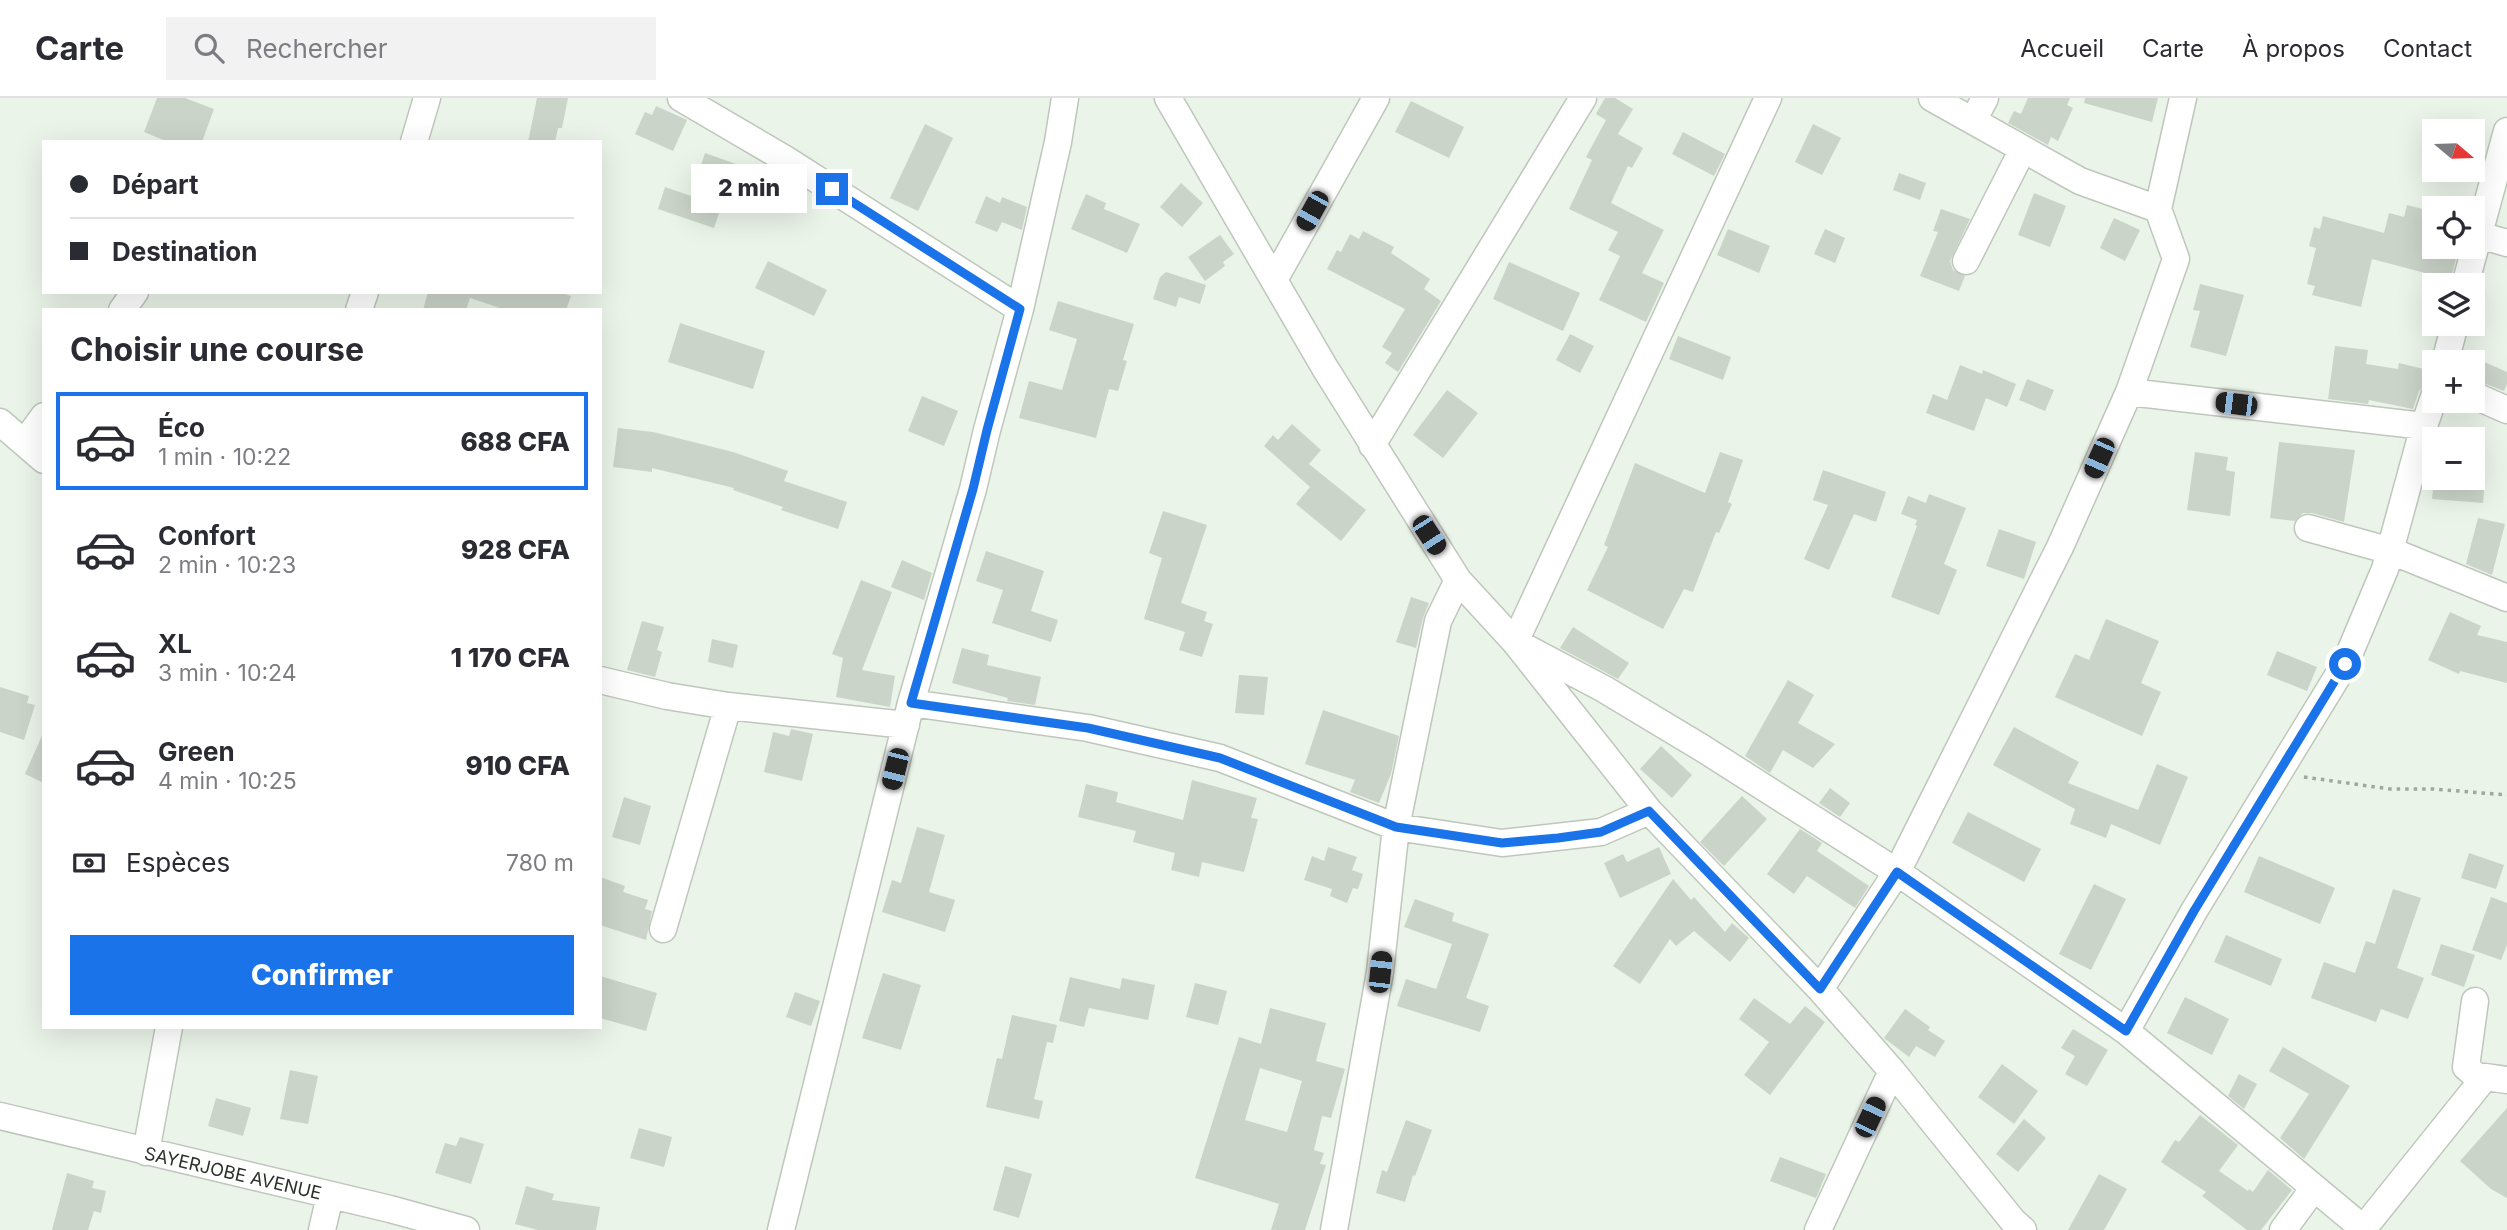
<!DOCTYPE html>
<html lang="fr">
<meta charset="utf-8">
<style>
:root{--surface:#fff;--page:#f2f2f3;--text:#2b2b33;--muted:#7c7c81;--line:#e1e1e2;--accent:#1a73e8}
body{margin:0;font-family:Inter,sans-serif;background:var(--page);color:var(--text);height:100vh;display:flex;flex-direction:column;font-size:26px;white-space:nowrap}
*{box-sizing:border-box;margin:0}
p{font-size:23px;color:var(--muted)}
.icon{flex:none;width:38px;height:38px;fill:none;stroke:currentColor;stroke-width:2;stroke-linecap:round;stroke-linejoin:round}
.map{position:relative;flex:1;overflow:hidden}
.side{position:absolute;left:42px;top:210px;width:560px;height:721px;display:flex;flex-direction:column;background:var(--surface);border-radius:0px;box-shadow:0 7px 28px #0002}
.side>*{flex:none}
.hud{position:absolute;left:42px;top:42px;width:560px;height:154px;border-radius:0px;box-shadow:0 7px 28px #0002;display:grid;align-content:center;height:154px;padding:0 28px;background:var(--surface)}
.needle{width:46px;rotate:109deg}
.tools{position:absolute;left:2422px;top:21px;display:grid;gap:14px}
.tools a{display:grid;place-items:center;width:63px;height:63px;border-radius:0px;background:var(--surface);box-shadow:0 7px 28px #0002;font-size:35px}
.end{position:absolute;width:32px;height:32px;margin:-16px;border:9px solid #1a73e8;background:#fff;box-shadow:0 0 0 4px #fff}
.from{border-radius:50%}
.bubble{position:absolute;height:49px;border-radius:0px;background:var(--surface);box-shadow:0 7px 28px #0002;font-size:23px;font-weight:800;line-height:49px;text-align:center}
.car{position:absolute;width:21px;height:42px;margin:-21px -10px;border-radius:9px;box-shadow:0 0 5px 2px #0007;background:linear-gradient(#222 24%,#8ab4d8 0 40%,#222 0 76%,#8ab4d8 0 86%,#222 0)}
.hud b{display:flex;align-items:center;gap:24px;height:66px;font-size:26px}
.hud b+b{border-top:2px solid var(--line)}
.hud i{width:18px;height:18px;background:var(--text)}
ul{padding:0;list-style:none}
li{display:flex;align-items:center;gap:21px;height:98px;margin:0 14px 10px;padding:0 14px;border:4px solid transparent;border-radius:0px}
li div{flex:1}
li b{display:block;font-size:26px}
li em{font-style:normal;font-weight:800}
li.current{border-color:var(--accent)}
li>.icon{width:63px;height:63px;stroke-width:1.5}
h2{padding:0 28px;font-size:32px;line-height:84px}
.pay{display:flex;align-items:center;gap:18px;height:77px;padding:0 28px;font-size:26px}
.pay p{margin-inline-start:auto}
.button{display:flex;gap:14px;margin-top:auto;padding:14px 28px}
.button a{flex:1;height:80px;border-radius:0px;background:var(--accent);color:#fff;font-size:28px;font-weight:800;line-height:80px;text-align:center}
header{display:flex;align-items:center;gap:42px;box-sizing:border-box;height:98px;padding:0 35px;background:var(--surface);border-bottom:2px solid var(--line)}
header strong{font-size:33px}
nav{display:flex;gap:38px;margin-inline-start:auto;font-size:24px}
.search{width:490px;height:63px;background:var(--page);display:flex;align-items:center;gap:18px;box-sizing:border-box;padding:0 24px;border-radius:0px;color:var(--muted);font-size:26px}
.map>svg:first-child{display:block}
</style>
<header>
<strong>Carte</strong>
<div class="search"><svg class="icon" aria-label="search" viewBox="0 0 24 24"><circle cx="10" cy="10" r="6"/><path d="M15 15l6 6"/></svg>Rechercher</div>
<nav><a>Accueil</a><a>Carte</a><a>À propos</a><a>Contact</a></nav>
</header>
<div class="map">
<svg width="2507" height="1132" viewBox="0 0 2507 1132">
<rect width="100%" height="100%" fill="#eaf4e8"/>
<!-- building -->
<path fill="#cbd4c8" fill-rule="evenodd" d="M 157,0 L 185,0 L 214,11 L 202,44 L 168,44 L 144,34 Z
M 537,0 L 568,0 L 562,30 L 558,30 L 555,44 L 528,44 Z
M 1605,0 L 1615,0 L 1633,11 L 1618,36 L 1643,50 L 1632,70 L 1628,68 L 1611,105 L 1664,132 L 1642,175 L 1664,185 L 1646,224 L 1599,202 L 1620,158 L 1608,152 L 1618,134 L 1569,111 L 1592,62 L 1586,59 L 1606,22 L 1596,16 Z
M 2028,0 L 2070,0 L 2067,7 L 2073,10 L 2058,43 L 2051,39 L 2048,47 L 2008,25 L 2014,13 L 2021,16 Z
M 2085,0 L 2158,0 L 2152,24 L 2084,5 Z
M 1411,3 L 1464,29 L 1449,60 L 1395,34 Z
M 656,8 L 687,22 L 673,53 L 635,36 L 645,14 L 652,17 Z
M 925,26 L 953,40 L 918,113 L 890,100 Z
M 1813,26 L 1841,40 L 1822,77 L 1795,64 Z
M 1683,34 L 1725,56 L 1714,78 L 1672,56 Z
M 705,55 L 736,66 L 714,130 L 658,111 L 665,89 L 691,98 Z
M 1899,75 L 1926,85 L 1920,102 L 1893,92 Z
M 1181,85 L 1203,105 L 1182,129 L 1160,109 Z
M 2034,95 L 2066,108 L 2050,149 L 2018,137 Z
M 1086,96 L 1106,105 L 1104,111 L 1140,126 L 1127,155 L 1071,131 Z
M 986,98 L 1000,105 L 1002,99 L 1027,109 L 1022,132 L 1002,124 L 997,134 L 975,125 Z
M 2407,107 L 2434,114 L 2434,149 L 2459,149 L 2452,176 L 2449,175 L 2448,181 L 2372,161 L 2361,209 L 2312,197 L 2315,188 L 2307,186 L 2316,150 L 2309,148 L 2314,129 L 2320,131 L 2323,118 L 2384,135 L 2389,115 L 2404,119 Z
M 1941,111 L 1970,121 L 1950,163 L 1953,172 L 1965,178 L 1959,193 L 1920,178 L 1938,134 L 1933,133 Z
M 2114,120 L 2140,132 L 2125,163 L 2100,150 Z
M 1728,131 L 1770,148 L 1759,175 L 1717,157 Z
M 1825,131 L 1845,140 L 1835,165 L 1814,156 Z
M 1363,133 L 1394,149 L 1391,155 L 1430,181 L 1424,191 L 1441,203 L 1398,274 L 1385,265 L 1392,255 L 1382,249 L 1405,211 L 1327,171 L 1337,152 L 1341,154 L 1350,136 L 1359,141 Z
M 1220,137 L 1234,156 L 1223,164 L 1225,168 L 1205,183 L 1188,159 Z
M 768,163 L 827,192 L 814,218 L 755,190 Z
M 1509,164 L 1580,195 L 1563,233 L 1493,201 Z
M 1166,174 L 1206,187 L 1200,206 L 1179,199 L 1176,209 L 1153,201 L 1160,179 Z
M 2200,186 L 2244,197 L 2226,258 L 2190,249 L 2200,213 L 2193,212 Z
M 428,194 L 559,194 L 571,198 L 566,212 L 506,212 L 470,200 L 466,212 L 423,212 Z
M 1058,203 L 1134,226 L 1123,262 L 1127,263 L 1118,293 L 1109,291 L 1096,340 L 1019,320 L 1029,283 L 1062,292 L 1077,241 L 1049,232 Z
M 680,225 L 765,253 L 753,291 L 668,264 Z
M 1570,236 L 1594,248 L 1580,275 L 1556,262 Z
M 1678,238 L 1731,259 L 1723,282 L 1669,261 Z
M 2335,248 L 2368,252 L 2366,266 L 2398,271 L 2399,265 L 2432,273 L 2429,284 L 2419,293 L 2413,311 L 2369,302 L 2368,306 L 2328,301 Z
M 2473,259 L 2507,274 L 2507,286 L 2504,293 L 2473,281 Z
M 1960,267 L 1982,276 L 1983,272 L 2016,286 L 2007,309 L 1986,300 L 1974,333 L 1926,315 L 1933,296 L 1947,302 Z
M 2027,281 L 2054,292 L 2045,313 L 2019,302 Z
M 1447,292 L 1478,315 L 1443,360 L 1413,337 Z
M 922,298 L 958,313 L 944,348 L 908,333 Z
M 1292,326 L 1321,352 L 1309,366 L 1366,412 L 1341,443 L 1296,406 L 1310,389 L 1264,348 L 1273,337 L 1278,342 Z
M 618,330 L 653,334 L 733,354 L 788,373 L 784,383 L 847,404 L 838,431 L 781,412 L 783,409 L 733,392 L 734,390 L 652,370 L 652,374 L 613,369 Z
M 2279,344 L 2355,352 L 2344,424 L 2312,415 L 2303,415 L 2295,423 L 2270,420 Z
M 1720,354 L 1743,362 L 1728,404 L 1732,406 L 1719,435 L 1716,434 L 1693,494 L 1684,491 L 1663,531 L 1587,492 L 1608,449 L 1604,447 L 1635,365 L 1705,395 Z
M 2195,354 L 2228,359 L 2226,372 L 2235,374 L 2230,418 L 2187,412 Z
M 1823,372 L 1886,394 L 1876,424 L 1854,416 L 1829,472 L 1804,461 L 1828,407 L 1813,402 Z
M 2434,380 L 2485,380 L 2483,405 L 2432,401 Z
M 1929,396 L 1966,410 L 1944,466 L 1957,472 L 1939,517 L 1891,499 L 1917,428 L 1915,427 L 1917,422 L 1901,416 L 1908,398 L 1926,405 Z
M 1163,413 L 1207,427 L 1181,505 L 1207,514 L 1204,523 L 1213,526 L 1202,559 L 1179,552 L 1185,534 L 1144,521 L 1162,460 L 1149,455 Z
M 2478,420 L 2505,426 L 2492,477 L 2466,466 Z
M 1999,431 L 2036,444 L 2024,481 L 1986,468 Z
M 986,453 L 1044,473 L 1031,513 L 1058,522 L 1051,544 L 992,525 L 1003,492 L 976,483 Z
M 902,462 L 932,475 L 924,502 L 891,489 Z
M 861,482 L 892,494 L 862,572 L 895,578 L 890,609 L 836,599 L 843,560 L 832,556 Z
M 1411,499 L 1429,505 L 1423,520 L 1416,550 L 1396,544 Z
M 2450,514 L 2481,528 L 2477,537 L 2507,544 L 2507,585 L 2460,573 L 2459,576 L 2428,562 Z
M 2106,521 L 2159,543 L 2141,585 L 2161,594 L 2142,638 L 2055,599 L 2075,556 L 2089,562 Z
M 642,523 L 664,529 L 657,552 L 662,554 L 655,579 L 627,572 Z
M 1573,529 L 1629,565 L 1618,581 L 1560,550 Z
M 712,541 L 738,547 L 733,570 L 708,564 Z
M 962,550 L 989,557 L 987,567 L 1041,579 L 1035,607 L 1007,603 L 1008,600 L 952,585 Z
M 2277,553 L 2317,569 L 2307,593 L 2267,577 Z
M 1239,577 L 1268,579 L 1264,617 L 1235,615 Z
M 1788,582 L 1814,597 L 1798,625 L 1835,646 L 1813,670 L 1783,652 L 1770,675 L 1745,658 Z
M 0,589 L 29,598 L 27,605 L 35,607 L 24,642 L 0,634 Z
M 1323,612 L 1399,638 L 1391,676 L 1379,705 L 1350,694 L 1355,682 L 1305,666 Z
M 2014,629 L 2079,664 L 2068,685 L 2138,712 L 2157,666 L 2188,679 L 2160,747 L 2111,726 L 2106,740 L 2070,726 L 2075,711 L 1993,667 Z
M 791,631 L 813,636 L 802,683 L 764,674 L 773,634 L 789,638 Z
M 44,633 L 44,685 L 25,676 Z
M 1661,648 L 1692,677 L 1672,700 L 1640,671 Z
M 1192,682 L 1257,700 L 1251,720 L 1258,721 L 1244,774 L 1202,764 L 1199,779 L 1171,772 L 1175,755 L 1133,744 L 1136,733 L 1078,719 L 1086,686 L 1118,694 L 1116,704 L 1183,722 Z
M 1830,690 L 1850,705 L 1840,719 L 1819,705 Z
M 1742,698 L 1767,721 L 1724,768 L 1700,744 Z
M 624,699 L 651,708 L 640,747 L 612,739 Z
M 1968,714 L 2041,751 L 2024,784 L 1952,745 Z
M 917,729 L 945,737 L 929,794 L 955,802 L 945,834 L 882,814 L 892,782 L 901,785 Z
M 1800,731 L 1822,745 L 1817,753 L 1869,788 L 1855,810 L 1807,778 L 1794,796 L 1767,776 Z
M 1328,749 L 1357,759 L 1352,772 L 1363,776 L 1358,791 L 1353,790 L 1347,805 L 1330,798 L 1332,791 L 1304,782 L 1312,758 L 1324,763 Z
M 1659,749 L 1671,776 L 1620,800 L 1604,765 L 1623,756 L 1627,764 Z
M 2469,755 L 2504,767 L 2496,791 L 2461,780 Z
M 2259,758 L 2335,790 L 2320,826 L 2244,794 Z
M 600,779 L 625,788 L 623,794 L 648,802 L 645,811 L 652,813 L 646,842 L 600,827 Z
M 1673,781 L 1691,802 L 1694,799 L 1725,834 L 1732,825 L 1749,840 L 1730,864 L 1694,833 L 1676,848 L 1670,841 L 1640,886 L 1613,868 Z
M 2094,786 L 2126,801 L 2091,872 L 2059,856 Z
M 2393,791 L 2421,800 L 2397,870 L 2424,880 L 2408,921 L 2381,911 L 2376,924 L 2311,900 L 2324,864 L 2355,875 L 2366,843 L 2375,846 Z
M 2491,799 L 2507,805 L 2507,847 L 2501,862 L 2472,852 Z
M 1415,801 L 1454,815 L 1452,823 L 1489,836 L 1466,900 L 1489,908 L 1480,934 L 1397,908 L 1406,881 L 1436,891 L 1452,846 L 1404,829 Z
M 2226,837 L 2282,861 L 2271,888 L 2214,864 Z
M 2441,846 L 2475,857 L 2464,889 L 2431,877 Z
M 883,875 L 921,887 L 901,952 L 862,940 Z
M 600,878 L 657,895 L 646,933 L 600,920 Z
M 1070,879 L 1120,891 L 1122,880 L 1155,887 L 1148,922 L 1089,910 L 1084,929 L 1059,923 Z
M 1195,885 L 1227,893 L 1218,927 L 1186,919 Z
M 795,894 L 820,903 L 811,928 L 786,919 Z
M 2185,899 L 2229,921 L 2212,957 L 2167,935 Z
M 1754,900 L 1790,926 L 1805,908 L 1825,924 L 1770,997 L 1744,977 L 1769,944 L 1739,921 Z
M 1270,910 L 1326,925 L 1316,963 L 1345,971 L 1331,1020 L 1322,1018 L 1314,1052 L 1324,1055 L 1320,1066 L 1326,1067 L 1305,1132 L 1271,1132 L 1279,1106 L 1195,1080 L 1239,939 L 1261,946 ZM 1260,970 L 1302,983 L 1287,1034 L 1245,1022 Z
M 1905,911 L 1930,929 L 1928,932 L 1945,943 L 1935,959 L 1916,948 L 1909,959 L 1884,940 Z
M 1012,917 L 1057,927 L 1053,945 L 1047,944 L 1034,1001 L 1043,1003 L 1039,1021 L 986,1009 L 997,960 L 1002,961 Z
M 2073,931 L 2108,952 L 2087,988 L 2065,976 L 2075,958 L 2061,950 Z
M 2283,949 L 2350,988 L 2304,1061 L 2280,1040 L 2309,996 L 2269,973 Z
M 2002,966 L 2038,993 L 2014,1026 L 1978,999 Z
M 290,972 L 318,978 L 308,1026 L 280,1021 Z
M 2239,976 L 2257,986 L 2244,1011 L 2228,998 Z
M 216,1000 L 251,1010 L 243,1038 L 208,1028 Z
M 2507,1010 L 2507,1100 L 2491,1091 L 2460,1063 Z
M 2200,1017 L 2238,1047 L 2219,1073 L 2248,1093 L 2249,1091 L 2253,1094 L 2268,1072 L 2292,1092 L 2261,1132 L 2247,1132 L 2202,1098 L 2206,1094 L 2161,1064 L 2175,1042 L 2179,1044 Z
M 2024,1021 L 2046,1040 L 2018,1074 L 1996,1056 Z
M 1406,1022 L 1432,1032 L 1415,1078 L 1413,1077 L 1405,1104 L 1376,1095 L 1382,1072 L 1387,1074 Z
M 639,1030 L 672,1039 L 664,1069 L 630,1060 Z
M 460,1039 L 484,1046 L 471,1086 L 435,1075 L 445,1045 L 456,1048 Z
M 1780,1059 L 1826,1076 L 1816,1100 L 1770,1083 Z
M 1005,1068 L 1032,1076 L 1019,1120 L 993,1112 Z
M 67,1075 L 94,1083 L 92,1090 L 106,1093 L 101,1115 L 94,1113 L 88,1132 L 52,1132 Z
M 2099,1076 L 2127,1091 L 2104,1132 L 2068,1132 Z
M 526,1088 L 554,1096 L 552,1102 L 600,1109 L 596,1132 L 538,1132 L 515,1126 Z"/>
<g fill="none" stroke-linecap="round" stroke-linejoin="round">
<defs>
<path id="minor" d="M 681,0 L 785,61 L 1020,211
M 1168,0 L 1325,270 L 1458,482 L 1515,544 L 1649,713 L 1820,891 L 1892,973 L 2013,1123 L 2023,1132
M 1768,0 L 1515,544 L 1604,591 L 1702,650 L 1897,774 L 2126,933 L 2365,1132
M 1932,0 L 2080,83 L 2158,111
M 1973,23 L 1985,0
M 414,44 L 427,0
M 2479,137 L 2507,145
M 1966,163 L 2023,51
M 1274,182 L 1376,0
M 2465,187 L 2507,33
M 122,212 L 135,194
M 359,212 L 365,194
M 2445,264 L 2455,226
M 2129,294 L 2424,328
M 2473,297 L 2507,312
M 0,324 L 44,362
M 25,344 L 44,318
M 1372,347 L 1583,0
M 2308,430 L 2391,453 L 2507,500
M 600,582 L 667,598 L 728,608 L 906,627
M 911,605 L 1088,630 L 1220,660 L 1396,729 L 1502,745 L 1601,734 L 1649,713
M 663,831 L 728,608
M 1820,891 L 1897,774 L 2060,449 L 2129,294 L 2176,161 L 2158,111 L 2183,0
M 2475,903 L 2466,969 L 2482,983
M 2126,933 L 2194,813 L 2345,566 L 2385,471 L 2424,328 L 2434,299
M 0,1018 L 390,1111 L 466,1132
M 146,1054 L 169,929
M 2363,1131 L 2485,979 L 2507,982
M 322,1132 L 330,1098
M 781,1132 L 911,605 L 973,391 L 987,332 L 1020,211 L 1058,44 L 1065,0
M 1334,1132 L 1380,874 L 1396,729 L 1438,523 L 1458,482
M 1818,1132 L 1892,973
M 2283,1132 L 2314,1090"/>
</defs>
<!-- minor casing -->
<use href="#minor" stroke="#bec7bb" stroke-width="29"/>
<!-- path -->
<path stroke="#9fa79e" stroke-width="3.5" stroke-dasharray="3.5 5" stroke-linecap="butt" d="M 2304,679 L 2390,691 L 2434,691 L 2507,697"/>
<!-- minor -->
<use href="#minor" stroke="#fff" stroke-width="26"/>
</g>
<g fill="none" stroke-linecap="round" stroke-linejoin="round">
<!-- route -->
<path stroke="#1a73e8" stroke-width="9" d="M 832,91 L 1020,211 L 987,332 L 973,391 L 911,605 L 1088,630 L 1220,660 L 1396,729 L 1502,745 L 1558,740 L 1601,734 L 1649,713 L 1820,891 L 1897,774 L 2126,933 L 2194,813 L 2345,566"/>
</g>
<g text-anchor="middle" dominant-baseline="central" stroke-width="7" stroke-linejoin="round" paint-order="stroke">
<!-- street labels -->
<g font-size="18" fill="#2c302b" stroke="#fff">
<text transform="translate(233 1075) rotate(13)">SAYERJOBE AVENUE</text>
</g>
</g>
</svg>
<div class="tools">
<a><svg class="needle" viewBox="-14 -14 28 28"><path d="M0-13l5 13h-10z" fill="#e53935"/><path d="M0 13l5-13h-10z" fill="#7c7c81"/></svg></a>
<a><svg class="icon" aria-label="locate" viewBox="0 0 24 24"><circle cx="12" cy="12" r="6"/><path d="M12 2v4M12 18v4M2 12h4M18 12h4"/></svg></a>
<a><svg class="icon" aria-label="layers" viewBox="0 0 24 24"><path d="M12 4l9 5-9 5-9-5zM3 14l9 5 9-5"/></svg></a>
<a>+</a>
<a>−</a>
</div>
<i class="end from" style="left:2345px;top:566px"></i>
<i class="end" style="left:832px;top:91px"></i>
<div class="bubble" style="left:691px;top:66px;width:116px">2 min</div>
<i class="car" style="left:1312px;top:113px;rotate:209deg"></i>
<i class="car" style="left:2236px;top:306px;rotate:277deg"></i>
<i class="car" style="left:2099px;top:360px;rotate:204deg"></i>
<i class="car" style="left:1429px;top:437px;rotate:147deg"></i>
<i class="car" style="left:895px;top:671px;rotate:194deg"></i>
<i class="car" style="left:1380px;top:874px;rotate:6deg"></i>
<i class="car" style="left:1870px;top:1019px;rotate:25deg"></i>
<div class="hud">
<b><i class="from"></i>Départ</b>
<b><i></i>Destination</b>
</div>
<section class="side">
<h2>Choisir une course</h2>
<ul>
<li class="current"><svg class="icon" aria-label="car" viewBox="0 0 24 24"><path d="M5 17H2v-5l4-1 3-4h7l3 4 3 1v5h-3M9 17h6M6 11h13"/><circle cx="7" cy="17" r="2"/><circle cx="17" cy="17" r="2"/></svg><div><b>Éco</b><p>1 min · 10:22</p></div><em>688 CFA</em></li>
<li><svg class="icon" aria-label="car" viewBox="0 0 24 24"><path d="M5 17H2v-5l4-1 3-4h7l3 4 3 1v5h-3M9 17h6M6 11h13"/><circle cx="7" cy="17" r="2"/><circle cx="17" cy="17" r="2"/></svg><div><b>Confort</b><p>2 min · 10:23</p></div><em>928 CFA</em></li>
<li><svg class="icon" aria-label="car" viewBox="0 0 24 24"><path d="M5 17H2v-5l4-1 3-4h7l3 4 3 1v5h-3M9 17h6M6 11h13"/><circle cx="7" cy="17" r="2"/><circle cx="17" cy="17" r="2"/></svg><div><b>XL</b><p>3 min · 10:24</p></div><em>1 170 CFA</em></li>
<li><svg class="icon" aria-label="car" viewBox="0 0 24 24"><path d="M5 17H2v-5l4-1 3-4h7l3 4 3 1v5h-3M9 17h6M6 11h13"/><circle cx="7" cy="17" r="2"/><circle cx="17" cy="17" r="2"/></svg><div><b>Green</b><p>4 min · 10:25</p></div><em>910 CFA</em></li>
</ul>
<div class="pay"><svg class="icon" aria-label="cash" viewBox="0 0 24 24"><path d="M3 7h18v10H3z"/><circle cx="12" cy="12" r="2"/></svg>Espèces<p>780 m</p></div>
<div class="button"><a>Confirmer</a></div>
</section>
</div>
